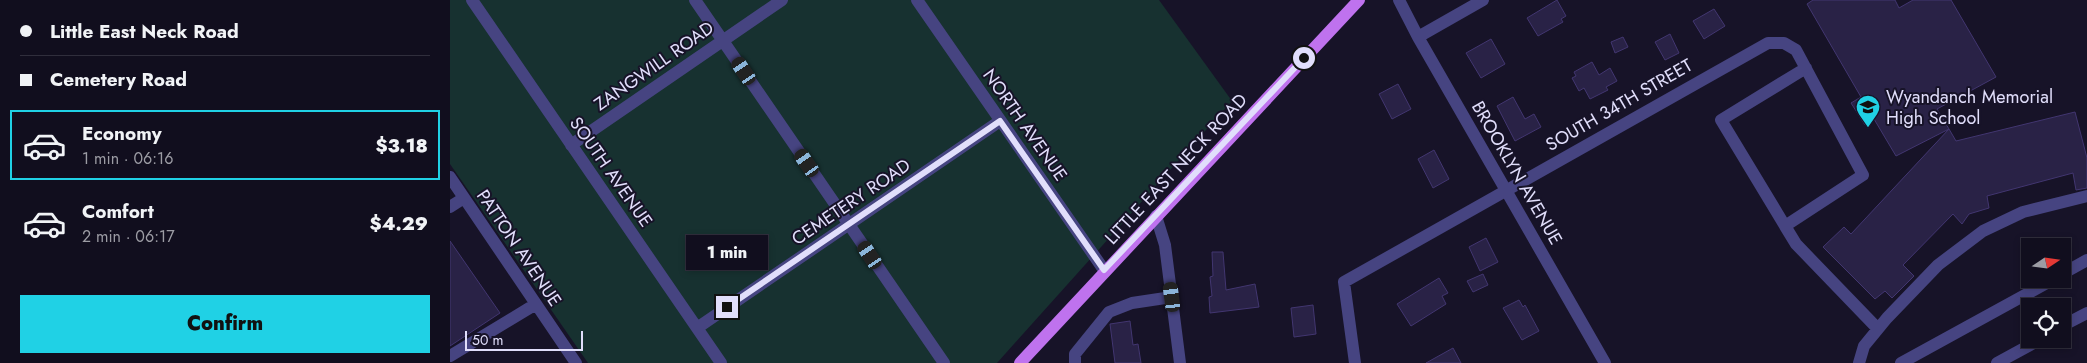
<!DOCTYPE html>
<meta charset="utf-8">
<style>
:root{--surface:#110e1e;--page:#1e1c2b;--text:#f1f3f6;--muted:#9c9ca4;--line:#302e3c;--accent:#20d1e5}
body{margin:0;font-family:Jost,sans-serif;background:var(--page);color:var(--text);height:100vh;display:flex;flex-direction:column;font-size:19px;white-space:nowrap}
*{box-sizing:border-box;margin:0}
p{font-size:16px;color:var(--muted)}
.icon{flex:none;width:28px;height:28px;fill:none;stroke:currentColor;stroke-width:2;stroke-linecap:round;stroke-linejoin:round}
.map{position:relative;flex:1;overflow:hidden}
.drawer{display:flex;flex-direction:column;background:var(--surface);width:450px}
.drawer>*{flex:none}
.banner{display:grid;align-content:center;height:110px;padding:0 20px;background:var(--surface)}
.needle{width:32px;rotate:77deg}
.tools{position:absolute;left:1571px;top:238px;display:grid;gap:10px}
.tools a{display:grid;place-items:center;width:50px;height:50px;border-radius:0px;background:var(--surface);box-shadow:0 2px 8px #0003,0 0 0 1px var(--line);font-size:25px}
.scale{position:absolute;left:15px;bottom:12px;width:118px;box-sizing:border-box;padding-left:5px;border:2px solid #e1defb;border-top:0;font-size:14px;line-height:18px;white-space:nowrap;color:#e1defb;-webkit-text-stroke:4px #171328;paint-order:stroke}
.end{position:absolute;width:22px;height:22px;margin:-11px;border:6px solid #e1defb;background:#111;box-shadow:0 0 0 2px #111}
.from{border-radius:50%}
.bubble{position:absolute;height:35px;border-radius:0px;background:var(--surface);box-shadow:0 2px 8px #0003,0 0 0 1px var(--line);font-size:16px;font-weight:800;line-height:35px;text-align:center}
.car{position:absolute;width:15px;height:30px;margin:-15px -8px;border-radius:6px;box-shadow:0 0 4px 1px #0007;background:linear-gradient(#222 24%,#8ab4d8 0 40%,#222 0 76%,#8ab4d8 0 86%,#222 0)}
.banner b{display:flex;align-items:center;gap:18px;height:48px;font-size:19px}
.banner b+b{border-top:1px solid var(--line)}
.banner i{width:12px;height:12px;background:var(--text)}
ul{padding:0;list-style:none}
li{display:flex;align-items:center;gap:15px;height:70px;margin:0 10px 8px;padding:0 10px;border:2px solid transparent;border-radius:0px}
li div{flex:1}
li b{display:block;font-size:19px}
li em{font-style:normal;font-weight:800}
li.selected{border-color:var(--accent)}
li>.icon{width:45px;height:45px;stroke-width:1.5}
.primary-button{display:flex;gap:10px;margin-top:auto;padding:10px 20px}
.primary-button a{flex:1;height:58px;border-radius:0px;background:var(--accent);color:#111;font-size:20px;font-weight:800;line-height:58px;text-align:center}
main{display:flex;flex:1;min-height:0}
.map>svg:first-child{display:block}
</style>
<main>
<section class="drawer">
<div class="banner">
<b><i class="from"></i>Little East Neck Road</b>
<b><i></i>Cemetery Road</b>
</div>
<ul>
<li class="selected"><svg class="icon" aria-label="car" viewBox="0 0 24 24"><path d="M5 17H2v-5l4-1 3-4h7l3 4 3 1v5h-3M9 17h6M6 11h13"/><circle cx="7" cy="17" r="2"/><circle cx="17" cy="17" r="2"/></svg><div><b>Economy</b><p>1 min · 06:16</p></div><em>$3.18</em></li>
<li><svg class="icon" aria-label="car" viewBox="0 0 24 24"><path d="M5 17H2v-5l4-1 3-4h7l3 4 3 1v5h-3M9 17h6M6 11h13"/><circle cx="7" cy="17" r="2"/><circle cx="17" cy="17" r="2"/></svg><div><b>Comfort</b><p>2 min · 06:17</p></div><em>$4.29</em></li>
</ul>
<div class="primary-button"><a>Confirm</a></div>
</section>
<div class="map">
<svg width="1637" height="363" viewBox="0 0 1637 363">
<rect width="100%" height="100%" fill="#171328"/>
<!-- green -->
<path fill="#173130" d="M 0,0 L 709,0 L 782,101 L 547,363 L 138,363 L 0,164 Z"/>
<!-- building -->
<path fill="#292246" stroke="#423670" d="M 1107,0 L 1116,16 L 1111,19 L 1113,22 L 1088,36 L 1077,18 Z
M 1363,0 L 1445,0 L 1449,8 L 1463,0 L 1501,0 L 1546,77 L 1487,109 L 1499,129 L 1446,156 L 1424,119 L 1415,125 L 1401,103 L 1411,97 L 1357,4 Z
M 1264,9 L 1275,26 L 1254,39 L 1243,21 Z
M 1220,34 L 1229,53 L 1215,60 L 1205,42 Z
M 1173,37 L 1178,47 L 1165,53 L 1161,42 Z
M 1041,39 L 1055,64 L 1031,78 L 1016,53 Z
M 1142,62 L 1149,75 L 1160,68 L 1167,81 L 1156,87 L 1158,90 L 1140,99 L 1134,88 L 1129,91 L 1122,78 L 1126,76 L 1124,72 Z
M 948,84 L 961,109 L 942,119 L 929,94 Z
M 1063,97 L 1075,119 L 1084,114 L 1091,127 L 1065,141 L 1047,106 Z
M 1625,112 L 1637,158 L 1637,188 L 1626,190 L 1623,173 L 1537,196 L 1539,208 L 1519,214 L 1512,224 L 1503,214 L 1453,265 L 1464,276 L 1442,298 L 1435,291 L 1425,299 L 1373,247 L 1394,227 L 1401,234 L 1499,129 L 1506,141 Z
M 984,150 L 999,179 L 983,188 L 968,159 Z
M 1036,238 L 1048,262 L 1030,271 L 1019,247 Z
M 0,241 L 50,313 L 0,346 Z
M 762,252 L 773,252 L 776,290 L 805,284 L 809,307 L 760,313 L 759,297 L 762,296 L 760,277 L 763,276 Z
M 1033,274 L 1038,285 L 1023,292 L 1017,281 Z
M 989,278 L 998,293 L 992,296 L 996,304 L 961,326 L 947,304 Z
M 1069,300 L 1073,307 L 1075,305 L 1089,331 L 1072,340 L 1053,308 Z
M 863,305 L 866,334 L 844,337 L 841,308 Z
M 680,321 L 683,345 L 688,344 L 691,363 L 665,363 L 660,324 Z
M 1003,348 L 1011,363 L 976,363 Z"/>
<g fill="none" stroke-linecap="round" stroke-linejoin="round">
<!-- minor -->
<path stroke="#464481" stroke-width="12" d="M 22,0 L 271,363
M 245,0 L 494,363
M 467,0 L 654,270
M 949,0 L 968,37 L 1155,363
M 968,37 L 1033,0
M 121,145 L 332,0
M 0,177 L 126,363
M 0,207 L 14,198
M 706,216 L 715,245 L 730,363
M 1335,226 L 1271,120 L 1356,68
M 1612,274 L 1637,260
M 1612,326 L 1637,313
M 247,328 L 550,121
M 0,356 L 86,304
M 625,363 L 625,354 L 659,312 L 682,303 L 722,297
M 905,363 L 894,282 L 1318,43 L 1334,43 L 1346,50 L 1413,175 L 1335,226 L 1346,244 L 1428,329
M 1409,363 L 1414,346 L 1437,318 L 1488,265 L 1533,231 L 1573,212 L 1637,196
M 1451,363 L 1604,279
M 1547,363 L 1591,339"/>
<!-- major -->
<path stroke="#bf72ee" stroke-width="12" d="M 570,363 L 909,0"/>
</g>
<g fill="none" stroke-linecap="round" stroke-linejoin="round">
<!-- route -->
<path stroke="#e1defb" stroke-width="6" d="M 277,307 L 550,121 L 654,270 L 854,58"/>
</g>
<!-- icons -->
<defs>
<symbol id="school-pin" viewBox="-11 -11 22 30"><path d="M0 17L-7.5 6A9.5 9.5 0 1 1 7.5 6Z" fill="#20d1e5" stroke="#171328"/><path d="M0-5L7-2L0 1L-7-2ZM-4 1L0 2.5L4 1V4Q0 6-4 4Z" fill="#111"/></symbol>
</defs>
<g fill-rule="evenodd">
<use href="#school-pin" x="1404" y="93" width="28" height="38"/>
</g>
<g text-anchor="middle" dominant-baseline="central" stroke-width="4" stroke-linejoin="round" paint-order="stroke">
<!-- street labels -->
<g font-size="18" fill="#e1defb" stroke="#171328">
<text transform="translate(204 66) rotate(-35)">ZANGWILL ROAD</text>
<text transform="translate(1169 105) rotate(-30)">SOUTH 34TH STREET</text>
<text transform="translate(575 125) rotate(55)">NORTH AVENUE</text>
<text transform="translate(726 169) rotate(-47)">LITTLE EAST NECK ROAD</text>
<text transform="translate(161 172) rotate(55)">SOUTH AVENUE</text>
<text transform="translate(1067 173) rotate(60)">BROOKLYN AVENUE</text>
<text transform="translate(401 202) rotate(-34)">CEMETERY ROAD</text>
<text transform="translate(69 248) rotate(56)">PATTON AVENUE</text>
</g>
<!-- poi labels -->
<g font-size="18" fill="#e1defb" stroke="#171328" text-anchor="start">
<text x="1436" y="97">Wyandanch Memorial<tspan x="1436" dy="21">High School</tspan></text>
</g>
</g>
</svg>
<div class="tools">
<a><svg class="needle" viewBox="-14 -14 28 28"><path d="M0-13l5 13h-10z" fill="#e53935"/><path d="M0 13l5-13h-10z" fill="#9c9ca4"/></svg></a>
<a><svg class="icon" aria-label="locate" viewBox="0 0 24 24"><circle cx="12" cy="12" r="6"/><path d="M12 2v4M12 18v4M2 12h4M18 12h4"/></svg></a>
</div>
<div class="scale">50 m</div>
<i class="end from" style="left:854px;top:58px"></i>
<i class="end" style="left:277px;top:307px"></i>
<div class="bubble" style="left:236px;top:235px;width:82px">1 min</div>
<i class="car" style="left:294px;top:71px;rotate:326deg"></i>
<i class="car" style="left:357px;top:163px;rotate:325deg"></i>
<i class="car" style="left:420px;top:255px;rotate:326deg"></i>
<i class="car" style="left:722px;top:297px;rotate:353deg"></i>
</div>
</main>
